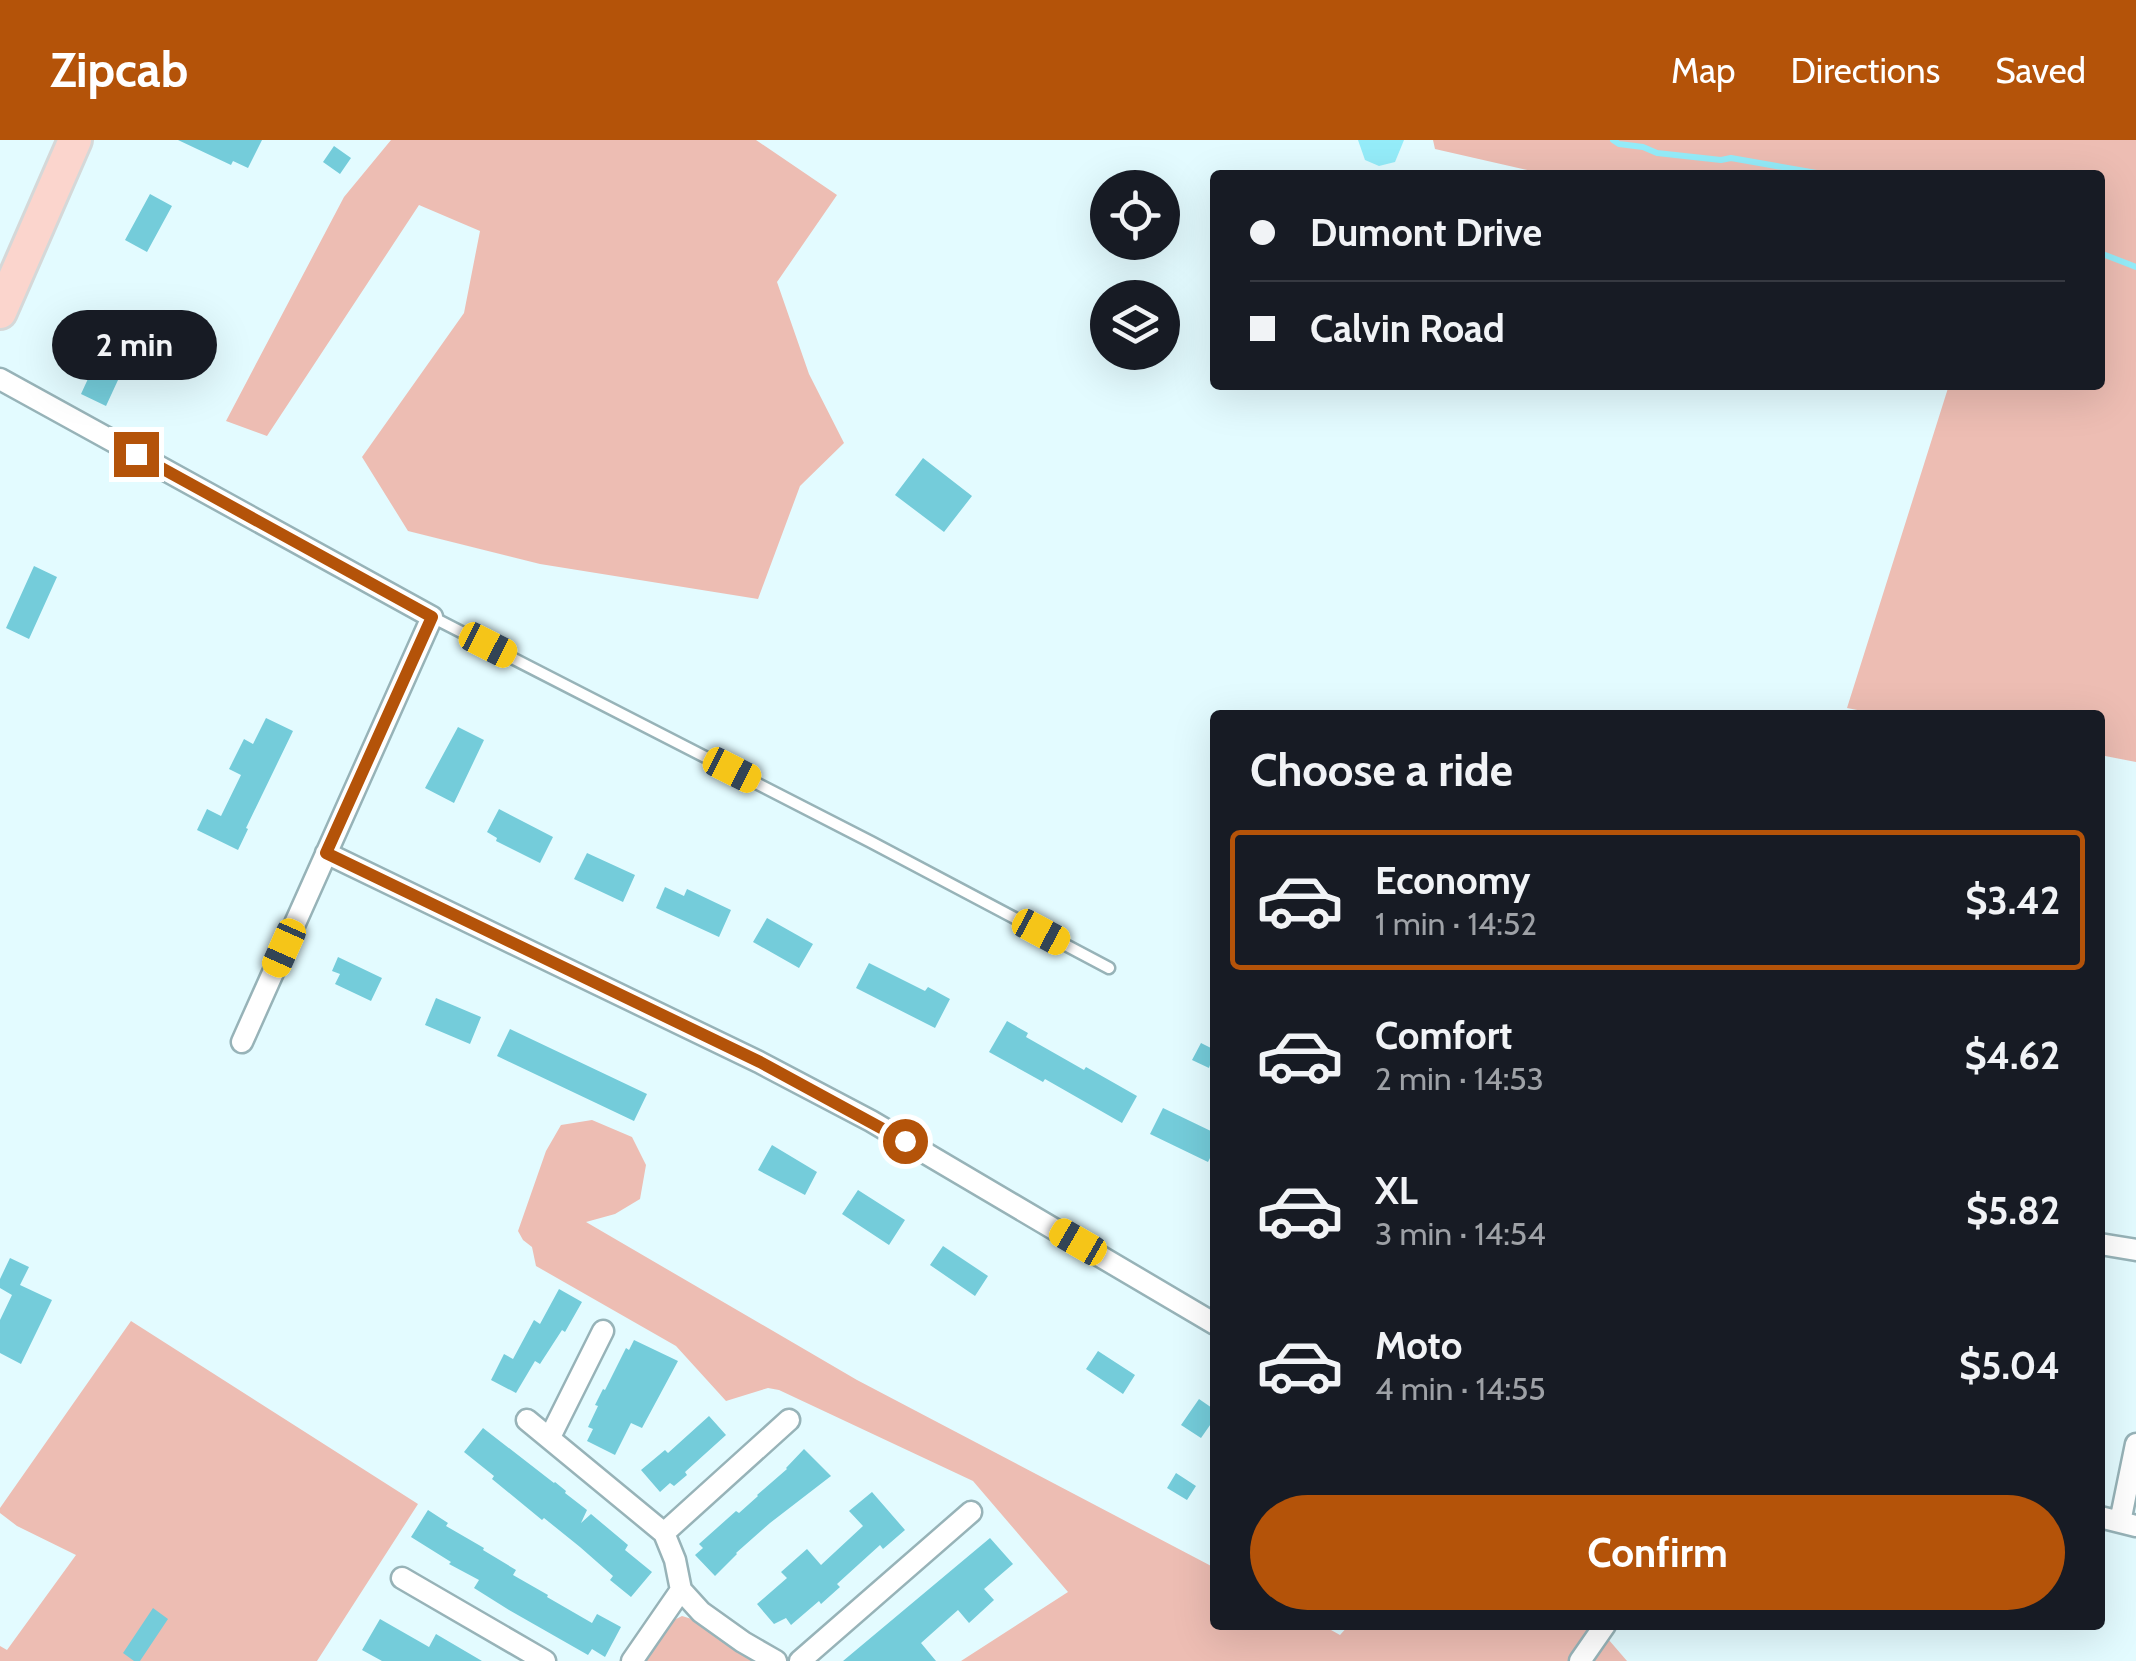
<!DOCTYPE html>
<meta charset="utf-8">
<style>
:root{--surface:#171b24;--page:#242831;--text:#f1f3f6;--muted:#9ea1a6;--line:#363941;--accent:#b45309}
body{margin:0;font-family:Cabin,sans-serif;background:var(--page);color:var(--text);height:100vh;display:flex;flex-direction:column;font-size:38px;white-space:nowrap}
*{box-sizing:border-box;margin:0}
p{font-size:32px;color:var(--muted)}
.icon{flex:none;width:55px;height:55px;fill:none;stroke:currentColor;stroke-width:2;stroke-linecap:round;stroke-linejoin:round}
.map{position:relative;flex:1;overflow:hidden}
.drawer{position:absolute;left:1210px;top:570px;width:895px;height:920px;display:flex;flex-direction:column;background:var(--surface);border-radius:10px;box-shadow:0 10px 40px #0002}
.drawer>*{flex:none}
.banner{position:absolute;left:1210px;top:30px;width:895px;height:220px;border-radius:10px;box-shadow:0 10px 40px #0002;display:grid;align-content:center;height:220px;padding:0 40px;background:var(--surface)}
.tools{position:absolute;left:1090px;top:30px;display:grid;gap:20px}
.tools a{display:grid;place-items:center;width:90px;height:90px;border-radius:50%;background:var(--surface);box-shadow:0 10px 40px #0002;font-size:50px}
.end{position:absolute;width:45px;height:45px;margin:-22px;border:12px solid #b45309;background:#fff;box-shadow:0 0 0 5px #fff}
.from{border-radius:50%}
.bubble{position:absolute;height:70px;border-radius:35px;background:var(--surface);box-shadow:0 10px 40px #0002;font-size:32px;font-weight:800;line-height:70px;text-align:center}
.car{position:absolute;width:30px;height:60px;margin:-30px -15px;border-radius:12px;box-shadow:0 0 8px 2px #0007;background:linear-gradient(#f5c518 24%,#345 0 40%,#f5c518 0 76%,#345 0 86%,#f5c518 0)}
.banner b{display:flex;align-items:center;gap:35px;height:95px;font-size:38px}
.banner b+b{border-top:2px solid var(--line)}
.banner i{width:25px;height:25px;background:var(--text)}
ul{padding:0;list-style:none}
li{display:flex;align-items:center;gap:30px;height:140px;margin:0 20px 15px;padding:0 20px;border:5px solid transparent;border-radius:10px}
li div{flex:1}
li b{display:block;font-size:38px}
li em{font-style:normal;font-weight:800}
li.current{border-color:var(--accent)}
li>.icon{width:90px;height:90px;stroke-width:1.5}
h2{padding:0 40px;font-size:45px;line-height:120px}
.button{display:flex;gap:20px;margin-top:auto;padding:20px 40px}
.button a{flex:1;height:115px;border-radius:60px;background:var(--accent);color:#fff;font-size:40px;font-weight:800;line-height:115px;text-align:center}
header{display:flex;align-items:center;gap:60px;box-sizing:border-box;height:140px;padding:0 50px;background:var(--accent);color:#fff}
header strong{font-size:48px}
nav{display:flex;gap:55px;margin-inline-start:auto;font-size:35px}
.map>svg:first-child{display:block}
</style>
<header>
<strong>Zipcab</strong>
<nav><a>Map</a><a>Directions</a><a>Saved</a></nav>
</header>
<div class="map">
<svg width="2136" height="1521" viewBox="0 0 2136 1521">
<rect width="100%" height="100%" fill="#e3fbff"/>
<!-- green -->
<path fill="#edbdb3" d="M 391,0 L 756,0 L 837,55 L 777,142 L 809,234 L 844,303 L 800,346 L 758,459 L 540,424 L 408,391 L 362,317 L 464,173 L 480,91 L 419,65 L 267,296 L 226,281 L 344,57 Z
M 1433,0 L 2136,0 L 2136,622 L 2100,615 L 2100,575 L 1883,575 L 1847,568 L 1949,245 L 2100,245 L 2100,35 L 1549,35 L 1435,9 Z
M 592,980 L 632,997 L 646,1025 L 640,1059 L 615,1074 L 586,1082 L 857,1240 L 1215,1428 L 1215,1485 L 1322,1485 L 1340,1495 L 1349,1485 L 1596,1485 L 1627,1521 L 961,1521 L 1068,1452 L 973,1341 L 779,1250 L 768,1248 L 726,1261 L 676,1206 L 536,1126 L 532,1107 L 523,1100 L 518,1091 L 546,1011 L 561,985 Z
M 131,1181 L 418,1364 L 317,1521 L 0,1521 L 0,1506 L 7,1510 L 76,1415 L 17,1386 L 0,1373 L 0,1368 Z
M 682,1476 L 695,1480 L 718,1499 L 755,1521 L 645,1521 L 672,1481 Z"/>
<!-- water -->
<path fill="#94ecf9" d="M 1358,0 L 1404,0 L 1395,22 L 1379,26 L 1365,20 Z"/>
<g fill="none" stroke-linecap="round" stroke-linejoin="round">
<!-- stream -->
<path stroke="#94ecf9" stroke-width="6" d="M 1613,0 L 1619,4 L 1643,7 L 1657,13 L 1721,20 L 1731,18 L 1828,35
M 2100,113 L 2136,127"/>
</g>
<!-- building -->
<path fill="#74ccda" d="M 178,0 L 262,0 L 248,28 L 233,21 L 231,25 Z
M 334,6 L 351,18 L 340,34 L 323,22 Z
M 150,54 L 172,66 L 147,112 L 125,100 Z
M 122,195 L 136,201 L 106,266 L 81,254 L 104,204 L 115,209 Z
M 923,318 L 972,356 L 944,392 L 895,355 Z
M 34,426 L 57,437 L 29,499 L 6,488 Z
M 266,578 L 293,591 L 246,688 L 248,689 L 238,710 L 197,690 L 207,669 L 221,676 L 241,635 L 229,629 L 244,599 L 253,604 Z
M 458,587 L 484,600 L 454,663 L 425,648 Z
M 499,669 L 553,697 L 540,723 L 496,701 L 497,698 L 487,692 Z
M 587,713 L 635,735 L 623,762 L 574,739 Z
M 665,747 L 684,756 L 687,749 L 731,770 L 719,797 L 656,768 Z
M 767,778 L 813,804 L 799,828 L 753,802 Z
M 338,817 L 382,838 L 371,861 L 335,844 L 340,834 L 332,831 Z
M 869,823 L 925,851 L 928,847 L 950,859 L 935,888 L 856,848 Z
M 436,858 L 481,877 L 470,904 L 425,885 Z
M 1007,881 L 1028,893 L 1026,897 L 1084,930 L 1086,927 L 1137,956 L 1122,983 L 1045,939 L 1043,942 L 989,912 Z
M 510,889 L 647,954 L 634,981 L 497,916 Z
M 1201,903 L 1215,910 L 1209,928 L 1192,920 Z
M 1163,968 L 1215,993 L 1215,1008 L 1208,1022 L 1150,994 Z
M 772,1005 L 817,1032 L 805,1055 L 758,1030 Z
M 858,1050 L 905,1080 L 889,1105 L 842,1074 Z
M 943,1106 L 988,1136 L 975,1156 L 930,1125 Z
M 10,1118 L 29,1127 L 20,1145 L 52,1160 L 21,1224 L 0,1213 L 0,1180 L 12,1155 L 0,1148 L 0,1139 Z
M 559,1149 L 582,1162 L 565,1192 L 562,1190 L 540,1224 L 535,1221 L 516,1253 L 491,1240 L 504,1214 L 513,1219 L 534,1180 L 540,1184 Z
M 634,1200 L 678,1221 L 642,1288 L 631,1283 L 615,1315 L 587,1301 L 593,1289 L 588,1287 L 598,1266 L 595,1265 L 603,1249 L 605,1250 L 626,1208 L 629,1210 Z
M 1098,1211 L 1135,1235 L 1123,1254 L 1086,1229 Z
M 1199,1259 L 1215,1270 L 1215,1278 L 1201,1298 L 1181,1285 Z
M 709,1276 L 726,1295 L 685,1332 L 687,1335 L 674,1346 L 670,1343 L 660,1352 L 641,1330 L 665,1310 L 668,1313 Z
M 483,1288 L 554,1343 L 555,1342 L 566,1351 L 565,1353 L 587,1370 L 581,1383 L 591,1374 L 628,1405 L 625,1410 L 652,1432 L 631,1457 L 610,1440 L 613,1436 L 580,1407 L 544,1378 L 542,1380 L 492,1339 L 494,1336 L 464,1312 Z
M 804,1309 L 831,1336 L 770,1383 L 736,1413 L 737,1414 L 715,1436 L 695,1415 L 703,1408 L 699,1404 L 736,1371 L 739,1373 L 758,1356 L 757,1355 L 787,1329 L 786,1328 Z
M 1176,1333 L 1196,1346 L 1187,1360 L 1167,1348 Z
M 872,1352 L 905,1390 L 883,1409 L 880,1405 L 837,1444 L 840,1447 L 821,1464 L 819,1461 L 791,1485 L 786,1478 L 774,1484 L 757,1464 L 787,1438 L 781,1432 L 807,1409 L 821,1425 L 863,1386 L 849,1371 Z
M 428,1370 L 448,1383 L 446,1386 L 484,1408 L 483,1410 L 516,1430 L 513,1435 L 548,1455 L 547,1457 L 592,1483 L 597,1474 L 621,1487 L 605,1517 L 592,1509 L 588,1515 L 509,1470 L 474,1448 L 479,1440 L 449,1424 L 451,1422 L 411,1397 Z
M 990,1398 L 1013,1424 L 984,1449 L 994,1460 L 969,1483 L 958,1470 L 921,1503 L 936,1521 L 843,1521 Z
M 153,1468 L 168,1479 L 140,1521 L 134,1521 L 123,1513 Z
M 380,1479 L 429,1507 L 436,1494 L 482,1521 L 382,1521 L 362,1510 Z"/>
<g fill="none" stroke-linecap="round" stroke-linejoin="round">
<defs>
<path id="service" d="M 432,477 L 871,702 L 1109,828"/>
<path id="minor" d="M 0,239 L 432,477 L 242,902
M 326,713 L 759,922 L 871,981 L 1215,1184
M 2100,1104 L 2136,1110
M 527,1280 L 664,1393 L 675,1420 L 681,1450 L 701,1472 L 743,1502 L 776,1521
M 550,1297 L 603,1191
M 2100,1377 L 2136,1386
M 2120,1382 L 2136,1304
M 664,1393 L 789,1280
M 402,1438 L 545,1521
M 632,1521 L 681,1450
M 800,1521 L 971,1372
M 1580,1521 L 1605,1485"/>
<path id="primary" d="M 0,172 L 75,0"/>
</defs>
<!-- service casing -->
<use href="#service" stroke="#97b3b8" stroke-width="15"/>
<!-- minor casing -->
<use href="#minor" stroke="#97b3b8" stroke-width="25"/>
<!-- primary casing -->
<use href="#primary" stroke="#d5d8d8" stroke-width="38"/>
<!-- service -->
<use href="#service" stroke="#fff" stroke-width="10"/>
<!-- minor -->
<use href="#minor" stroke="#fff" stroke-width="20"/>
<!-- primary -->
<use href="#primary" stroke="#fbd5cd" stroke-width="32"/>
</g>
<g fill="none" stroke-linecap="round" stroke-linejoin="round">
<!-- route -->
<path stroke="#b45309" stroke-width="12" d="M 136,314 L 432,477 L 326,713 L 760,922 L 905,1001"/>
</g>
</svg>
<div class="tools">
<a><svg class="icon" aria-label="locate" viewBox="0 0 24 24"><circle cx="12" cy="12" r="6"/><path d="M12 2v4M12 18v4M2 12h4M18 12h4"/></svg></a>
<a><svg class="icon" aria-label="layers" viewBox="0 0 24 24"><path d="M12 4l9 5-9 5-9-5zM3 14l9 5 9-5"/></svg></a>
</div>
<i class="end from" style="left:905px;top:1001px"></i>
<i class="end" style="left:136px;top:314px"></i>
<div class="bubble" style="left:52px;top:170px;width:165px">2 min</div>
<i class="car" style="left:488px;top:505px;rotate:117deg"></i>
<i class="car" style="left:732px;top:630px;rotate:117deg"></i>
<i class="car" style="left:1041px;top:792px;rotate:118deg"></i>
<i class="car" style="left:284px;top:808px;rotate:204deg"></i>
<i class="car" style="left:1078px;top:1102px;rotate:300deg"></i>
<div class="banner">
<b><i class="from"></i>Dumont Drive</b>
<b><i></i>Calvin Road</b>
</div>
<section class="drawer">
<h2>Choose a ride</h2>
<ul>
<li class="current"><svg class="icon" aria-label="car" viewBox="0 0 24 24"><path d="M5 17H2v-5l4-1 3-4h7l3 4 3 1v5h-3M9 17h6M6 11h13"/><circle cx="7" cy="17" r="2"/><circle cx="17" cy="17" r="2"/></svg><div><b>Economy</b><p>1 min · 14:52</p></div><em>$3.42</em></li>
<li><svg class="icon" aria-label="car" viewBox="0 0 24 24"><path d="M5 17H2v-5l4-1 3-4h7l3 4 3 1v5h-3M9 17h6M6 11h13"/><circle cx="7" cy="17" r="2"/><circle cx="17" cy="17" r="2"/></svg><div><b>Comfort</b><p>2 min · 14:53</p></div><em>$4.62</em></li>
<li><svg class="icon" aria-label="car" viewBox="0 0 24 24"><path d="M5 17H2v-5l4-1 3-4h7l3 4 3 1v5h-3M9 17h6M6 11h13"/><circle cx="7" cy="17" r="2"/><circle cx="17" cy="17" r="2"/></svg><div><b>XL</b><p>3 min · 14:54</p></div><em>$5.82</em></li>
<li><svg class="icon" aria-label="car" viewBox="0 0 24 24"><path d="M5 17H2v-5l4-1 3-4h7l3 4 3 1v5h-3M9 17h6M6 11h13"/><circle cx="7" cy="17" r="2"/><circle cx="17" cy="17" r="2"/></svg><div><b>Moto</b><p>4 min · 14:55</p></div><em>$5.04</em></li>
</ul>
<div class="button"><a>Confirm</a></div>
</section>
</div>
